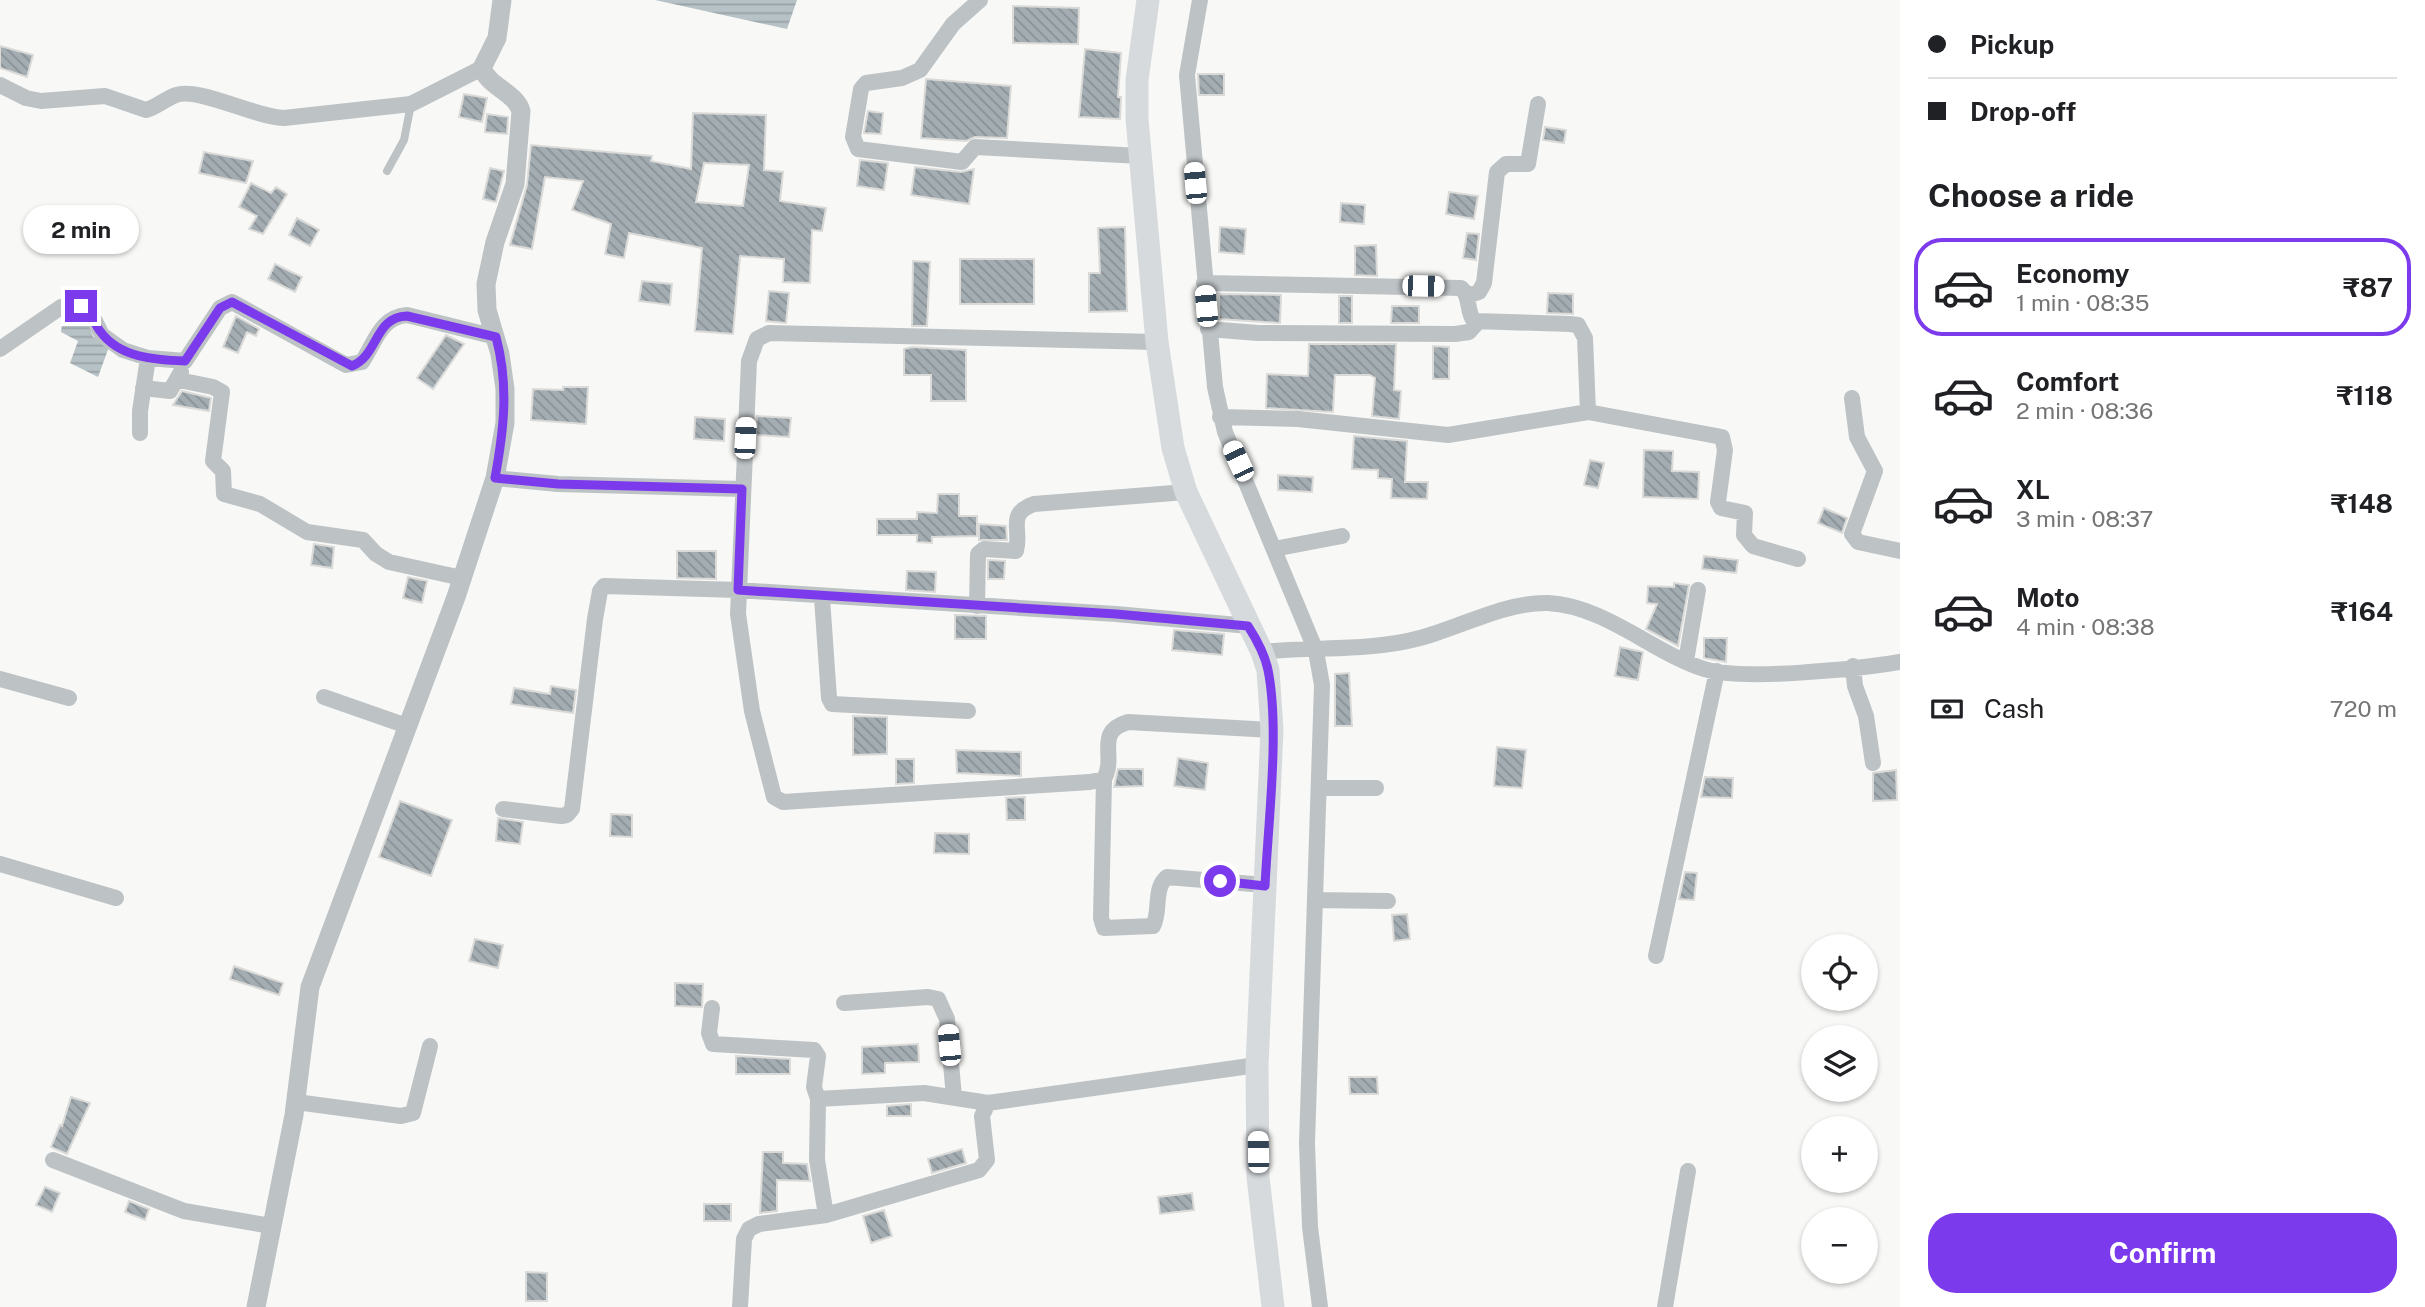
<!DOCTYPE html>
<meta charset="utf-8">
<style>
:root{--surface:#fff;--page:#f6f6f6;--text:#202124;--muted:#757577;--line:#e0e0e0;--accent:#7c3aed}
body{margin:0;font-family:"Public Sans",sans-serif;background:var(--page);color:var(--text);height:100vh;display:flex;flex-direction:column;font-size:26px;white-space:nowrap}
*{box-sizing:border-box;margin:0}
p{font-size:23px;color:var(--muted)}
.icon{flex:none;width:38px;height:38px;fill:none;stroke:currentColor;stroke-width:2;stroke-linecap:round;stroke-linejoin:round}
.map{position:relative;flex:1;overflow:hidden}
.drawer{display:flex;flex-direction:column;background:var(--surface);width:525px}
.drawer>*{flex:none}
.banner{display:grid;align-content:center;height:154px;padding:0 28px;background:var(--surface)}
.controls{position:absolute;left:1801px;top:934px;display:grid;gap:14px}
.controls a{display:grid;place-items:center;width:77px;height:77px;border-radius:50%;background:var(--surface);box-shadow:0 2px 5px #0004;font-size:35px}
.end{position:absolute;width:32px;height:32px;margin:-16px;border:9px solid #7c3aed;background:#fff;box-shadow:0 0 0 4px #fff}
.from{border-radius:50%}
.bubble{position:absolute;height:49px;border-radius:24px;background:var(--surface);box-shadow:0 2px 5px #0004;font-size:23px;font-weight:700;line-height:49px;text-align:center}
.car{position:absolute;width:21px;height:42px;margin:-21px -10px;border-radius:9px;box-shadow:0 0 5px 2px #0007;background:linear-gradient(#fff 24%,#345 0 40%,#fff 0 76%,#345 0 86%,#fff 0)}
.banner b{display:flex;align-items:center;gap:24px;height:66px;font-size:26px}
.banner b+b{border-top:2px solid var(--line)}
.banner i{width:18px;height:18px;background:var(--text)}
ul{padding:0;list-style:none}
li{display:flex;align-items:center;gap:21px;height:98px;margin:0 14px 10px;padding:0 14px;border:4px solid transparent;border-radius:28px}
li div{flex:1}
li b{display:block;font-size:26px}
li em{font-style:normal;font-weight:700}
li.active{border-color:var(--accent)}
li>.icon{width:63px;height:63px;stroke-width:1.5}
h2{padding:0 28px;font-size:32px;line-height:84px}
.pay{display:flex;align-items:center;gap:18px;height:77px;padding:0 28px;font-size:26px}
.pay p{margin-inline-start:auto}
.button{display:flex;gap:14px;margin-top:auto;padding:14px 28px}
.button a{flex:1;height:80px;border-radius:28px;background:var(--accent);color:#fff;font-size:28px;font-weight:700;line-height:80px;text-align:center}
main{display:flex;flex:1;min-height:0}
.map>svg:first-child{display:block}
</style>
<main>
<div class="map">
<svg width="1900" height="1307" viewBox="0 0 1900 1307">
<defs>
<pattern id="water-rules" width="6" height="5" patternUnits="userSpaceOnUse" patternTransform="scale(1.75)"><rect width="6" height="5" fill="#b6c2c6"/><path d="M0 2.5h6" fill="none" stroke="#98a2a6"/></pattern>
<pattern id="building-back-hatch" width="6" height="6" patternUnits="userSpaceOnUse" patternTransform="scale(1.75)"><rect width="6" height="6" fill="#a4adb2"/><path d="M-1 5l2 2M0 0l6 6M5-1l2 2" fill="none" stroke="#899196"/></pattern>
</defs>
<rect width="100%" height="100%" fill="#f8f8f6"/>
<!-- water -->
<path fill="url(#water-rules)" d="M 655,0 L 797,0 L 787,29 Z
M 64,309 L 85,311 L 93,337 L 110,344 L 98,377 L 70,363 L 78,341 L 61,332 Z"/>
<!-- building -->
<path fill="url(#building-back-hatch)" stroke="#dadad8" stroke-width="2" fill-rule="evenodd" d="M 1013,6 L 1079,8 L 1078,44 L 1013,43 Z
M 0,46 L 33,55 L 27,77 L 0,68 Z
M 1085,49 L 1121,53 L 1118,97 L 1121,97 L 1120,119 L 1079,117 Z
M 1198,74 L 1224,74 L 1224,95 L 1199,95 Z
M 926,79 L 1011,86 L 1007,138 L 975,137 L 966,141 L 921,138 Z
M 464,94 L 487,98 L 482,122 L 459,117 Z
M 868,111 L 883,113 L 881,134 L 864,133 Z
M 693,113 L 766,115 L 764,170 L 783,172 L 780,201 L 826,208 L 822,231 L 812,230 L 810,283 L 783,282 L 784,259 L 740,256 L 733,334 L 695,331 L 702,248 L 629,233 L 624,258 L 605,254 L 611,224 L 572,210 L 583,181 L 545,177 L 532,249 L 510,245 L 527,185 L 531,145 L 652,156 L 651,161 L 691,169 ZM 704,163 L 749,165 L 743,206 L 696,202 Z
M 487,114 L 508,117 L 507,134 L 485,132 Z
M 1545,127 L 1566,130 L 1564,143 L 1543,140 Z
M 204,152 L 253,161 L 246,183 L 199,173 Z
M 860,160 L 888,163 L 884,190 L 857,186 Z
M 915,167 L 961,172 L 974,169 L 969,204 L 911,195 Z
M 490,168 L 504,171 L 496,202 L 483,199 Z
M 251,183 L 271,193 L 276,187 L 287,194 L 263,234 L 249,229 L 257,216 L 239,207 Z
M 1449,192 L 1478,196 L 1474,219 L 1446,214 Z
M 1341,203 L 1365,205 L 1364,224 L 1340,222 Z
M 297,218 L 319,230 L 310,246 L 289,235 Z
M 1125,227 L 1127,311 L 1089,312 L 1089,273 L 1100,273 L 1098,228 Z
M 1220,227 L 1246,229 L 1244,254 L 1219,252 Z
M 1467,233 L 1479,234 L 1476,260 L 1463,258 Z
M 1376,245 L 1377,276 L 1355,275 L 1355,246 Z
M 960,259 L 1034,259 L 1034,304 L 960,304 Z
M 913,261 L 930,262 L 927,326 L 912,326 Z
M 275,264 L 302,277 L 295,292 L 268,279 Z
M 642,281 L 672,284 L 670,305 L 639,301 Z
M 769,291 L 789,293 L 786,323 L 766,321 Z
M 1548,293 L 1573,294 L 1573,314 L 1547,313 Z
M 1219,294 L 1281,295 L 1280,323 L 1219,319 Z
M 1339,296 L 1352,296 L 1352,323 L 1339,323 Z
M 1392,306 L 1419,306 L 1419,323 L 1391,323 Z
M 236,316 L 259,329 L 256,336 L 247,332 L 238,353 L 223,347 Z
M 446,335 L 464,344 L 433,389 L 417,378 Z
M 1309,344 L 1396,344 L 1394,390 L 1401,391 L 1399,419 L 1372,416 L 1375,378 L 1370,375 L 1335,375 L 1333,412 L 1266,408 L 1267,374 L 1308,376 Z
M 1433,346 L 1449,347 L 1449,379 L 1433,379 Z
M 912,347 L 966,350 L 966,401 L 931,401 L 931,375 L 904,375 L 904,349 Z
M 563,387 L 588,387 L 586,424 L 531,420 L 533,389 L 563,390 Z
M 182,391 L 211,398 L 209,411 L 173,405 Z
M 757,416 L 791,418 L 789,437 L 756,435 Z
M 695,417 L 725,419 L 724,441 L 694,439 Z
M 1354,436 L 1407,441 L 1405,482 L 1428,482 L 1427,499 L 1391,498 L 1392,479 L 1378,478 L 1378,470 L 1352,469 Z
M 1644,450 L 1673,451 L 1672,471 L 1699,472 L 1698,499 L 1643,497 Z
M 1590,460 L 1604,463 L 1598,488 L 1584,485 Z
M 1278,475 L 1313,477 L 1312,492 L 1278,490 Z
M 938,494 L 959,494 L 959,516 L 977,516 L 977,536 L 932,537 L 932,543 L 917,542 L 917,535 L 877,535 L 877,519 L 917,519 L 917,512 L 937,513 Z
M 1824,508 L 1847,518 L 1842,533 L 1818,523 Z
M 979,524 L 1006,526 L 1007,540 L 979,540 Z
M 314,544 L 334,547 L 332,568 L 311,565 Z
M 677,551 L 716,551 L 716,579 L 677,578 Z
M 1704,556 L 1738,560 L 1736,573 L 1702,569 Z
M 988,560 L 1005,561 L 1004,579 L 988,579 Z
M 907,571 L 936,572 L 935,592 L 906,590 Z
M 408,577 L 427,581 L 422,603 L 403,598 Z
M 1674,583 L 1689,585 L 1678,646 L 1646,629 L 1657,604 L 1647,603 L 1648,586 L 1674,587 Z
M 955,615 L 986,616 L 986,639 L 955,639 Z
M 1174,630 L 1224,634 L 1222,655 L 1172,650 Z
M 1704,638 L 1727,638 L 1726,662 L 1704,658 Z
M 1620,647 L 1643,652 L 1638,680 L 1615,676 Z
M 1349,673 L 1352,726 L 1335,726 L 1335,674 Z
M 551,686 L 576,690 L 573,713 L 511,704 L 514,688 L 550,694 Z
M 853,716 L 887,717 L 887,754 L 853,755 Z
M 1497,747 L 1526,750 L 1522,788 L 1494,786 Z
M 956,750 L 1021,752 L 1021,776 L 957,773 Z
M 1178,758 L 1208,763 L 1205,790 L 1174,786 Z
M 896,759 L 914,759 L 914,783 L 896,784 Z
M 1118,769 L 1143,769 L 1143,786 L 1114,787 Z
M 1896,770 L 1897,800 L 1873,801 L 1873,773 Z
M 1705,777 L 1733,778 L 1732,798 L 1701,797 Z
M 1025,797 L 1025,820 L 1007,820 L 1006,798 Z
M 400,801 L 452,820 L 431,876 L 379,857 Z
M 611,814 L 632,815 L 632,837 L 610,836 Z
M 498,818 L 523,822 L 520,844 L 496,841 Z
M 935,833 L 969,834 L 969,854 L 934,853 Z
M 1685,872 L 1697,873 L 1694,900 L 1679,899 Z
M 1407,914 L 1410,939 L 1394,941 L 1392,915 Z
M 475,939 L 503,945 L 498,968 L 469,961 Z
M 234,966 L 283,983 L 279,995 L 230,979 Z
M 675,983 L 703,984 L 702,1007 L 675,1006 Z
M 918,1044 L 919,1062 L 885,1063 L 885,1073 L 862,1074 L 862,1047 Z
M 736,1056 L 790,1059 L 790,1074 L 736,1074 Z
M 1349,1077 L 1377,1077 L 1378,1094 L 1350,1094 Z
M 71,1097 L 90,1103 L 67,1154 L 51,1147 L 60,1125 L 62,1126 Z
M 911,1104 L 911,1116 L 887,1116 L 887,1106 Z
M 962,1149 L 966,1163 L 932,1173 L 928,1159 Z
M 763,1152 L 783,1152 L 783,1163 L 807,1164 L 810,1181 L 777,1180 L 777,1211 L 760,1213 Z
M 45,1187 L 60,1193 L 52,1212 L 36,1205 Z
M 1192,1193 L 1194,1210 L 1160,1214 L 1158,1197 Z
M 129,1201 L 149,1209 L 145,1220 L 125,1212 Z
M 704,1204 L 731,1204 L 731,1221 L 704,1221 Z
M 884,1210 L 892,1236 L 871,1243 L 863,1216 Z
M 526,1272 L 547,1273 L 547,1301 L 526,1301 Z"/>
<g fill="none" stroke-linecap="round" stroke-linejoin="round">
<!-- service -->
<path stroke="#bdc2c5" stroke-width="8" d="M 387,171 L 404,140 L 411,104"/>
<!-- minor -->
<path stroke="#bdc2c5" stroke-width="16" d="M 980,0 L 953,24 L 920,70 L 902,78 L 866,83 L 861,89 L 853,137 L 858,149 L 962,162 L 975,147 L 1140,156
M 1200,0 L 1187,75 L 1215,387 L 1225,432 L 1316,651 L 1322,685 L 1307,1143 L 1310,1227 L 1320,1307
M 0,85 L 26,98 L 41,101 L 105,96 L 146,110 C 157,107 165,99 176,95 C 199,87 254,117 284,118 L 411,104 L 482,68
M 1204,283 L 1461,288 C 1471,296 1466,311 1474,321 L 1570,324 L 1578,325 L 1585,338 L 1588,412 L 1448,435 L 1298,419 L 1220,417
M 1467,296 L 1479,292 L 1484,283 L 1497,172 L 1506,164 L 1528,164 L 1538,104
M 1208,329 L 1258,333 L 1455,334 L 1469,332 L 1478,322
M 1157,342 L 769,333 L 757,339 L 749,361 L 738,614 L 752,711 L 774,797 L 783,802 L 1090,782 L 1104,779 C 1117,756 1094,732 1128,722 L 1272,730
M 0,349 L 61,307 L 74,304 L 90,311 L 102,335 L 123,350 L 148,358 L 185,361 L 220,308 L 232,302 L 346,365 L 362,362 C 375,343 380,317 407,315 L 496,337
M 179,380 L 213,387 L 222,392 L 213,461 L 223,471 L 224,494 L 260,504 L 307,532 L 363,540 L 376,554 L 389,562 L 462,578
M 143,388 L 170,391 L 181,372
M 1852,398 L 1857,437 L 1875,471 L 1852,534 L 1858,542 L 1900,551
M 1588,412 L 1722,437 L 1725,450 L 1718,502 L 1721,508 L 1745,513 L 1744,535 L 1753,546 L 1798,559
M 140,433 L 140,411 L 148,358
M 495,478 L 558,484 L 742,489
M 1274,549 L 1342,536
M 822,598 L 829,698 L 832,704 L 968,711
M 977,606 L 978,554 L 984,549 L 1016,551 C 1022,529 1006,514 1034,504 L 1186,492
M 1262,652 C 1315,646 1368,652 1420,638 C 1461,627 1505,602 1548,603 C 1605,606 1652,652 1704,669 C 1741,681 1859,669 1900,662
M 1686,661 L 1698,590
M 1853,666 L 1855,686 L 1866,716 L 1873,763
M 0,679 L 69,698
M 324,697 L 407,726
M 1104,779 L 1101,918 L 1104,928 L 1153,926 C 1161,912 1153,888 1167,877 L 1265,885
M 1321,788 L 1376,788
M 503,809 L 561,816 L 567,815 L 572,809 L 595,619 L 600,591 L 604,586 L 738,590 L 1116,614 L 1249,626
M 0,864 L 116,898
M 1315,900 L 1388,901
M 1656,956 L 1717,671
M 844,1003 L 928,997 L 938,999 L 947,1019 L 954,1097
M 712,1008 L 709,1033 L 713,1044 L 814,1050 L 818,1056 L 814,1087 L 818,1099 L 924,1093 L 988,1103
M 818,1099 L 817,1160 L 826,1215
M 296,1102 L 401,1116 L 413,1113 L 430,1046
M 53,1160 L 184,1211 L 271,1226
M 740,1307 L 744,1239 L 749,1229 L 759,1224 L 826,1215 L 979,1170 L 987,1160 L 982,1116 L 988,1103 L 1257,1065
M 1665,1307 L 1688,1171"/>
<!-- tertiary -->
<path stroke="#bdc2c5" stroke-width="19" d="M 256,1307 L 294,1115 L 310,987 L 456,597 L 495,478 L 505,423 L 505,389 L 500,354 L 487,310 L 486,284 L 495,242 L 515,184 L 521,111 C 515,92 489,87 482,68 L 497,38 L 502,0"/>
<!-- secondary -->
<path stroke="#d6dadd" stroke-width="23" d="M 1148,0 L 1137,80 L 1137,119 L 1157,342 L 1173,448 L 1186,492 L 1262,652 L 1268,670 L 1272,730 L 1257,1065 L 1258,1177 L 1273,1307"/>
</g>
<g fill="none" stroke-linecap="round" stroke-linejoin="round">
<!-- route -->
<path stroke="#7c3aed" stroke-width="9" d="M 81,306 C 92,311 93,322 100,331 C 119,358 156,360 185,361 L 220,308 L 232,302 L 352,366 C 379,355 374,317 407,316 L 496,337 C 509,385 504,429 495,478 L 558,484 L 742,489 L 738,590 L 1116,614 L 1248,626 C 1257,640 1265,655 1268,670 C 1280,730 1268,823 1265,886 L 1220,881"/>
</g>
</svg>
<div class="controls">
<a><svg class="icon" aria-label="locate" viewBox="0 0 24 24"><circle cx="12" cy="12" r="6"/><path d="M12 2v4M12 18v4M2 12h4M18 12h4"/></svg></a>
<a><svg class="icon" aria-label="layers" viewBox="0 0 24 24"><path d="M12 4l9 5-9 5-9-5zM3 14l9 5 9-5"/></svg></a>
<a>+</a>
<a>−</a>
</div>
<i class="end from" style="left:1220px;top:881px"></i>
<i class="end" style="left:81px;top:306px"></i>
<div class="bubble" style="left:23px;top:205px;width:116px">2 min</div>
<i class="car" style="left:1195px;top:183px;rotate:355deg"></i>
<i class="car" style="left:1423px;top:286px;rotate:91deg"></i>
<i class="car" style="left:1206px;top:306px;rotate:355deg"></i>
<i class="car" style="left:745px;top:438px;rotate:3deg"></i>
<i class="car" style="left:1238px;top:461px;rotate:335deg"></i>
<i class="car" style="left:949px;top:1045px;rotate:355deg"></i>
<i class="car" style="left:1258px;top:1152px;rotate:359deg"></i>
</div>
<section class="drawer">
<div class="banner">
<b><i class="from"></i>Pickup</b>
<b><i></i>Drop-off</b>
</div>
<h2>Choose a ride</h2>
<ul>
<li class="active"><svg class="icon" aria-label="car" viewBox="0 0 24 24"><path d="M5 17H2v-5l4-1 3-4h7l3 4 3 1v5h-3M9 17h6M6 11h13"/><circle cx="7" cy="17" r="2"/><circle cx="17" cy="17" r="2"/></svg><div><b>Economy</b><p>1 min · 08:35</p></div><em>₹87</em></li>
<li><svg class="icon" aria-label="car" viewBox="0 0 24 24"><path d="M5 17H2v-5l4-1 3-4h7l3 4 3 1v5h-3M9 17h6M6 11h13"/><circle cx="7" cy="17" r="2"/><circle cx="17" cy="17" r="2"/></svg><div><b>Comfort</b><p>2 min · 08:36</p></div><em>₹118</em></li>
<li><svg class="icon" aria-label="car" viewBox="0 0 24 24"><path d="M5 17H2v-5l4-1 3-4h7l3 4 3 1v5h-3M9 17h6M6 11h13"/><circle cx="7" cy="17" r="2"/><circle cx="17" cy="17" r="2"/></svg><div><b>XL</b><p>3 min · 08:37</p></div><em>₹148</em></li>
<li><svg class="icon" aria-label="car" viewBox="0 0 24 24"><path d="M5 17H2v-5l4-1 3-4h7l3 4 3 1v5h-3M9 17h6M6 11h13"/><circle cx="7" cy="17" r="2"/><circle cx="17" cy="17" r="2"/></svg><div><b>Moto</b><p>4 min · 08:38</p></div><em>₹164</em></li>
</ul>
<div class="pay"><svg class="icon" aria-label="cash" viewBox="0 0 24 24"><path d="M3 7h18v10H3z"/><circle cx="12" cy="12" r="2"/></svg>Cash<p>720 m</p></div>
<div class="button"><a>Confirm</a></div>
</section>
</main>
